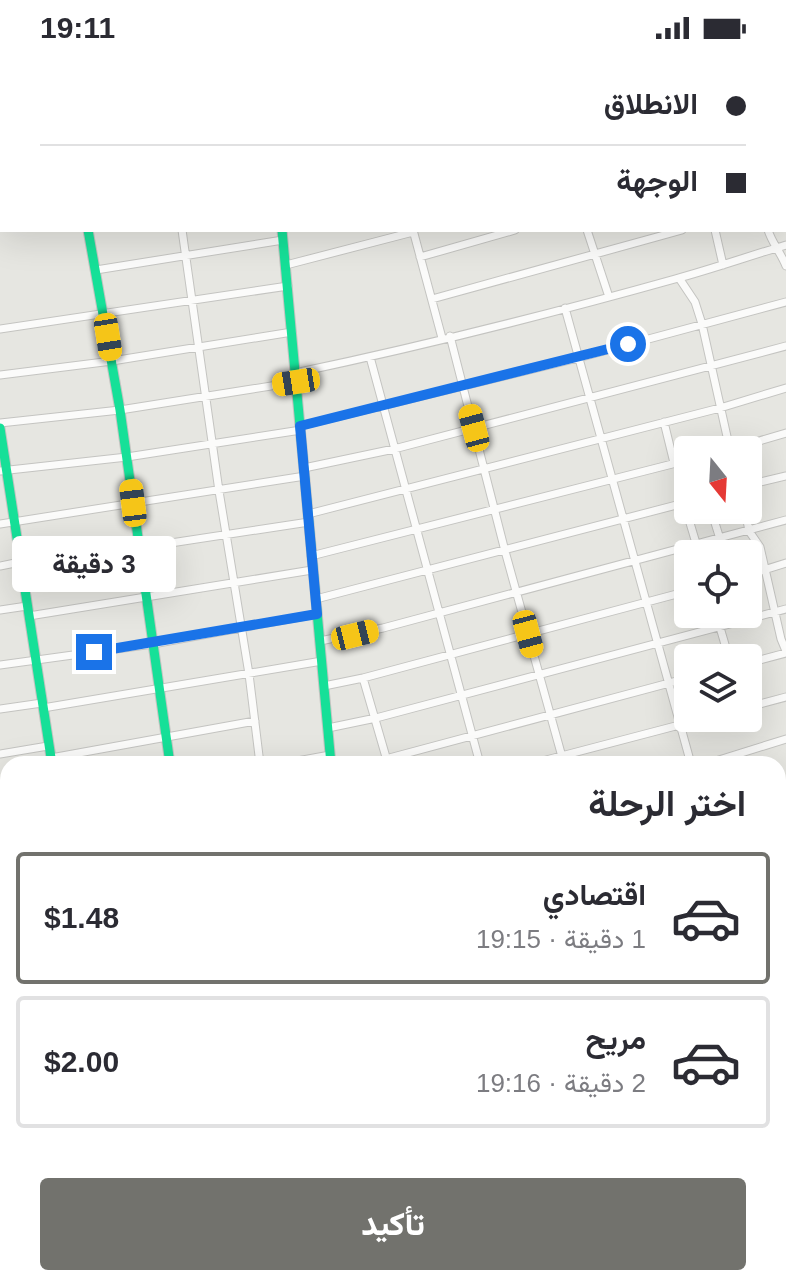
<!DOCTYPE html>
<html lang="ar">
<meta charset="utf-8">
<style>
:root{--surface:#fff;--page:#f2f2f3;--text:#2b2b33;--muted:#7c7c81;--line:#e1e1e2;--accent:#72726d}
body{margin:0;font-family:Arial,Vazirmatn,sans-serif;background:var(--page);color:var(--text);direction:rtl;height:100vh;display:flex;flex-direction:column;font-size:30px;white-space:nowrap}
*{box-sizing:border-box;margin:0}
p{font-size:26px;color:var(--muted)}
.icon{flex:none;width:44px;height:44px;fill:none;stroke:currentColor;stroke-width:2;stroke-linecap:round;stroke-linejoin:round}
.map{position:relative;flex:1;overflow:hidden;direction:ltr}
.sheet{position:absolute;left:0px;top:700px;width:786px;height:530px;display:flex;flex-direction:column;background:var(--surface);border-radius:24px 24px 0 0;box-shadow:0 8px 32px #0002;direction:rtl}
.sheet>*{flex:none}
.top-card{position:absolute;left:0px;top:0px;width:786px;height:176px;box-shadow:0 8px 32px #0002;direction:rtl;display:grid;align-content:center;height:176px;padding:0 40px;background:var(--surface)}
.needle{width:52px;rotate:162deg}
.buttons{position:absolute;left:674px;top:380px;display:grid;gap:16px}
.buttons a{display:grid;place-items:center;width:88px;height:88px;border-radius:8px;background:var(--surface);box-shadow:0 8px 32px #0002;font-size:40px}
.end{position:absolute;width:36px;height:36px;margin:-18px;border:10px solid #1a73e8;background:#fff;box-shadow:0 0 0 4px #fff}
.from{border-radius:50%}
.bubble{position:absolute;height:56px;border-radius:8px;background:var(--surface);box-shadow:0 8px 32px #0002;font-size:26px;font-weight:800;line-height:56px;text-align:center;direction:rtl}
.car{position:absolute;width:24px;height:48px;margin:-24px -12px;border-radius:10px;box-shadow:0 0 6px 2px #0007;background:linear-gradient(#f5c518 24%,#345 0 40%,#f5c518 0 76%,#345 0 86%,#f5c518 0)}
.top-card b{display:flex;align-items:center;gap:28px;height:76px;font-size:30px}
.top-card b+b{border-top:2px solid var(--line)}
.top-card i{width:20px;height:20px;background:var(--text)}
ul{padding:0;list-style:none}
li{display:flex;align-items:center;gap:24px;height:132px;margin:0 16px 12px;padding:0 24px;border:4px solid var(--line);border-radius:8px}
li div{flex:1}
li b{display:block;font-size:30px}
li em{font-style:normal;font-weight:800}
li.current{border-color:var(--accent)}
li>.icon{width:72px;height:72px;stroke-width:1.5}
h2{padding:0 40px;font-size:36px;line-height:96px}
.cta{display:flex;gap:16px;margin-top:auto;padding:16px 40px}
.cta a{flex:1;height:92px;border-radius:8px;background:var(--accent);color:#fff;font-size:32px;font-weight:800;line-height:92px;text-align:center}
.status{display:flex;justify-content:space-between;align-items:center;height:56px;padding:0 40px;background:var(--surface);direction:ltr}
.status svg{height:22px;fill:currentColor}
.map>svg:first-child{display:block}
</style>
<div class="status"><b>19:11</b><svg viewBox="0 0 49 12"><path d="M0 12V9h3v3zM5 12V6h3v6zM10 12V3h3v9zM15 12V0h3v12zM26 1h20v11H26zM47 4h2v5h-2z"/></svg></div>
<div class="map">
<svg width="786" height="1229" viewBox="0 0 786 1229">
<rect width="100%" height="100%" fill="#e6e6e1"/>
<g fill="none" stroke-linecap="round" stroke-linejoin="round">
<defs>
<path id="street" d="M 152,0 L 152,2
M 366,0 L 366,2
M 538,0 L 539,2
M 718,0 L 719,2
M 203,2 L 213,0
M 280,2 L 288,0
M 436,2 L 443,0
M 617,2 L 625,0
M 784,5 L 786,4
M 784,50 L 786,49
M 784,101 L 786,100
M 784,144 L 786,144
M 0,167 L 2,167
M 182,174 L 219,435 L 249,618 L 260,708
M 413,174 L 442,282
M 587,174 L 609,241
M 715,174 L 723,209
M 768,174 C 772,187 781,197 786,210
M 420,201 L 515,174
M 286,209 L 413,176
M 96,214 L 283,184
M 679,222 L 695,246 L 702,268 L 730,394
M 432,243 L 682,174
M 565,252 L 691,708
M 0,273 L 288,230
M 450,280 L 505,495 L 564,708
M 370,301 L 480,708
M 295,317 C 423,290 550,258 675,223 C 712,213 749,200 786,189
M 0,319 L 112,305 L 292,276
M 664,366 L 674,407
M 0,367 L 120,354 L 296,326
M 300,370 L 578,302 L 786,246
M 729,394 L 786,377
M 304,412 L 394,393 L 786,290
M 0,415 L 127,401 L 301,374
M 748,429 L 786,420
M 684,447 L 696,487
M 711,454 L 720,483
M 745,454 L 749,475 L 760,491 L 781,583 L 786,595
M 308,458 L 720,352 L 786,332
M 0,468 L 305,420
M 311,500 L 688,404
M 0,510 L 20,506
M 22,514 L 138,492 L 309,466
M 748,519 L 786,507
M 316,543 L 688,446
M 0,554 L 27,550
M 716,558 L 729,602
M 29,560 L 312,514
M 320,585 L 383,572 L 786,464
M 748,607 L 786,597
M 0,609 L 153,588 L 317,558
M 363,622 L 388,708
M 324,630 L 363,622 L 688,535
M 748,651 L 786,641
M 43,652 L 322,605
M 0,653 L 42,647
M 328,672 L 376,662 L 786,553
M 0,698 L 48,690
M 51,702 L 255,665
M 281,708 L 330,699
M 367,708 L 688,622
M 531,708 L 706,662
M 706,708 L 786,683
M 0,747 L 8,746
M 778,778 L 786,776
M 0,792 L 8,791
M 778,830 L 786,828
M 0,833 L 8,831
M 778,870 L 786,868
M 0,879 L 8,877
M 778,918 L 786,916
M 778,969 L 786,967
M 778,1013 L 786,1011
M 0,1042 L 8,1056
M 778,1051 L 786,1081
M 0,1077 L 8,1072
M 778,1104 L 786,1102
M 0,1127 L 8,1122
M 778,1145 L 786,1142
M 0,1181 L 8,1176
M 0,1191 L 8,1205
M 778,1193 L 786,1194
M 111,1222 L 116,1229
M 614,1222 L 616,1229
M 15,1229 L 27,1222
M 100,1229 L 107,1222
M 688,1229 L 702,1222"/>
<path id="fast" d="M 88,174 L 120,354 L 170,708
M 282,174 L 331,708
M 0,372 L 52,708"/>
<path id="jam" d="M 267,0 L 267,2
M 158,1222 L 160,1229
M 395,1222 L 400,1229"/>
</defs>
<!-- street casing -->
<use href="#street" stroke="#c4c4c1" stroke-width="9"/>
<!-- fast casing -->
<use href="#fast" stroke="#c4c4c1" stroke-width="11"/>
<!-- jam casing -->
<use href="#jam" stroke="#c4c4c1" stroke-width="11"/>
<!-- street -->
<use href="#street" stroke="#fbfbfa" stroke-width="7"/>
<!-- fast -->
<use href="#fast" stroke="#16e098" stroke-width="9"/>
<!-- jam -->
<use href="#jam" stroke="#f24e42" stroke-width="9"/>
</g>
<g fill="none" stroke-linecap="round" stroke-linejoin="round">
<!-- route -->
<path stroke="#1a73e8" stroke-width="10" d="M 94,596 L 317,558 L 300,370 L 628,288"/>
</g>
</svg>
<div class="buttons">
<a><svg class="needle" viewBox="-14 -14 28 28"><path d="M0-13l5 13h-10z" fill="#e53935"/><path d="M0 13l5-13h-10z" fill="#7c7c81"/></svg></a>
<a><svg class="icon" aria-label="locate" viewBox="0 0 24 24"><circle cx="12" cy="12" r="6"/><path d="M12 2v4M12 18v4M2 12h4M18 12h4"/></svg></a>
<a><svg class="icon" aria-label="layers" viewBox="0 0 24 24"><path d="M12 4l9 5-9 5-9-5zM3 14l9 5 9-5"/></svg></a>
</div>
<i class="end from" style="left:628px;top:288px"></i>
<i class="end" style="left:94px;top:596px"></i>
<div class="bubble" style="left:12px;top:480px;width:164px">3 دقيقة</div>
<i class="car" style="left:108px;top:281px;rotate:171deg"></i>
<i class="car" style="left:296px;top:326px;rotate:261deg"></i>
<i class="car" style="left:474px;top:372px;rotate:345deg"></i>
<i class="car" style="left:133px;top:447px;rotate:353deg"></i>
<i class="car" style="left:528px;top:578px;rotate:165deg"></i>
<i class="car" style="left:355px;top:579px;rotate:76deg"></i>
<div class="top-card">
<b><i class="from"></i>الانطلاق</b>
<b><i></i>الوجهة</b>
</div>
<section class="sheet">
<h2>اختر الرحلة</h2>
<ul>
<li class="current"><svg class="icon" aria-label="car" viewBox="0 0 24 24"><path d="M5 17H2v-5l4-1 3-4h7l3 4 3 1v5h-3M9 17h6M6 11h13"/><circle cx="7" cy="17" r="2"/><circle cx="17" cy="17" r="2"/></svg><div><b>اقتصادي</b><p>1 دقيقة · 19:15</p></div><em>$1.48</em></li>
<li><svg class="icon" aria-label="car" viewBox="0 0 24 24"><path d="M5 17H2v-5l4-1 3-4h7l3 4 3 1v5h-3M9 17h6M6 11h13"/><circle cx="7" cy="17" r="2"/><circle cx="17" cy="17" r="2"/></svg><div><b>مريح</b><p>2 دقيقة · 19:16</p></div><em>$2.00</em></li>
</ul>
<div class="cta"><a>تأكيد</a></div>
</section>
</div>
